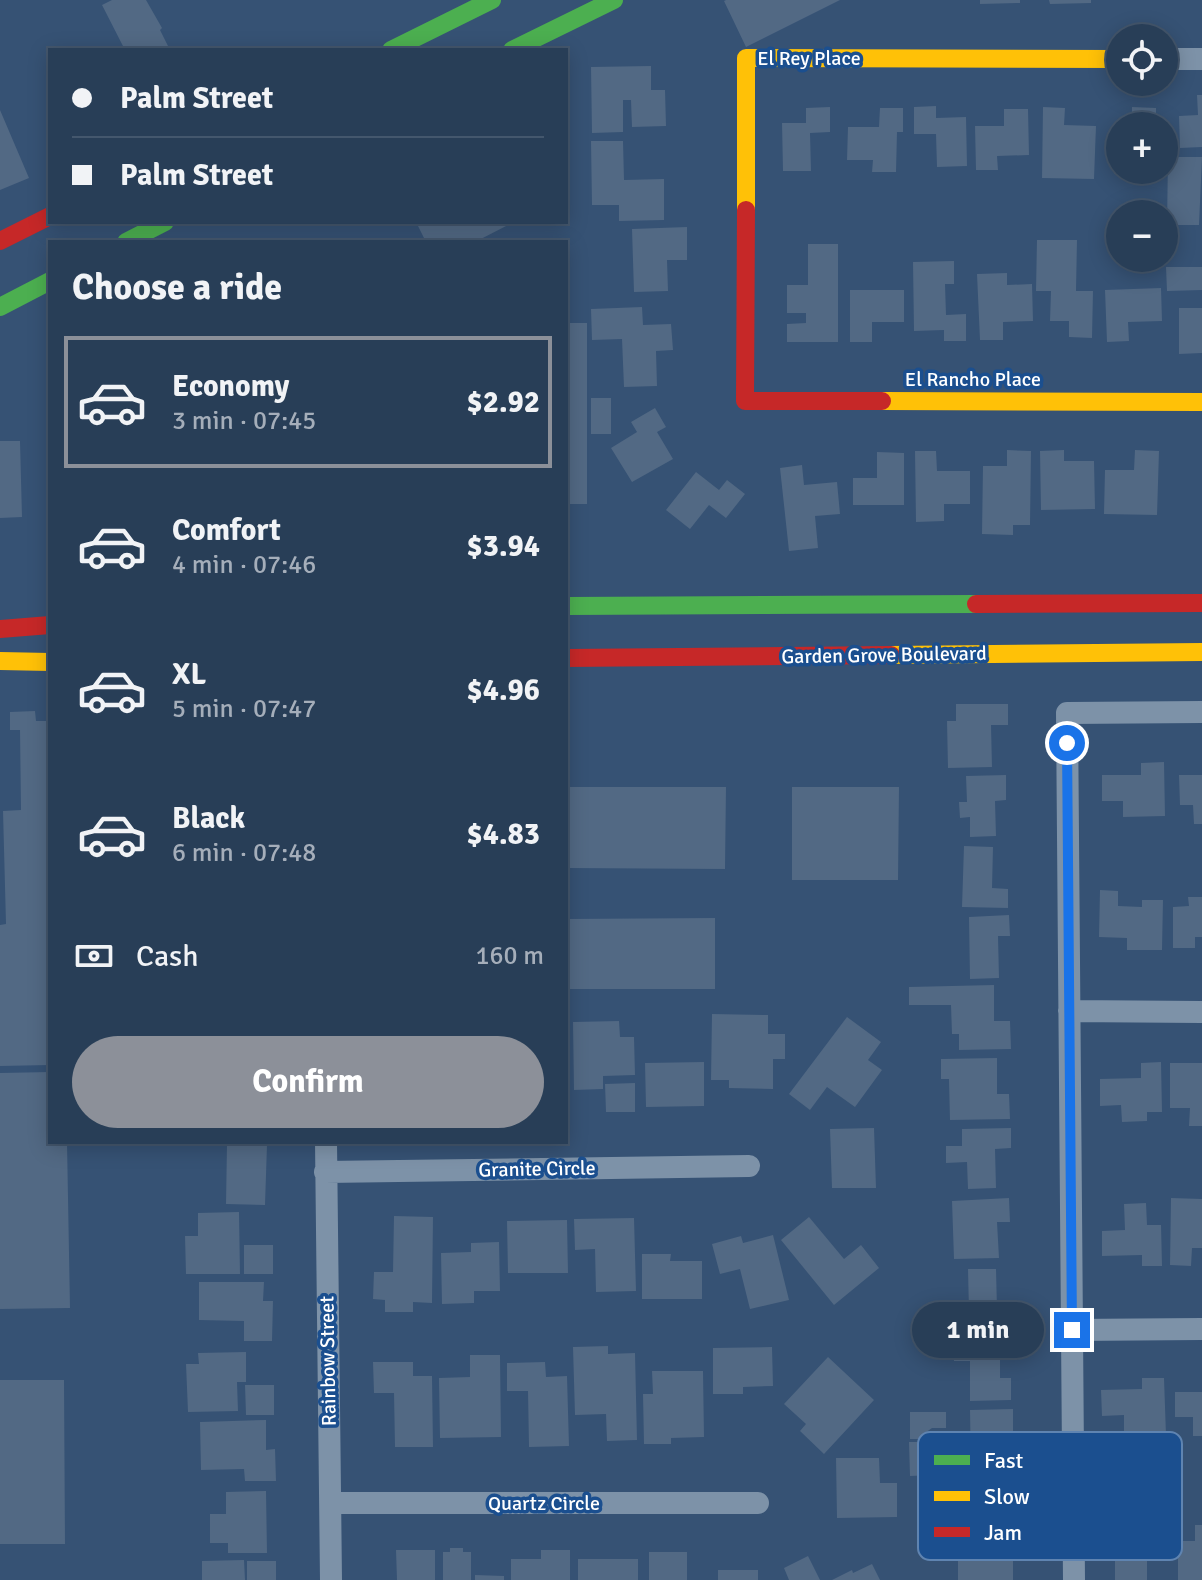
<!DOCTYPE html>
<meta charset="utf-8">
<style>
:root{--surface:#283e57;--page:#30455d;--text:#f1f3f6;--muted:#a5aeba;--line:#44576d;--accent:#8c9099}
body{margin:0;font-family:Signika,sans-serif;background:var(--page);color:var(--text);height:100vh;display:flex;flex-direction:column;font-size:30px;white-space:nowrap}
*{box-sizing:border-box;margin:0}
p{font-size:26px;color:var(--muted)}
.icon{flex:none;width:44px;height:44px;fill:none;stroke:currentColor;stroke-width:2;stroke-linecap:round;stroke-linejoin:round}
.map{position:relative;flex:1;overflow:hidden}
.drawer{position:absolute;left:48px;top:240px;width:520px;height:904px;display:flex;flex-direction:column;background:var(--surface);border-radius:0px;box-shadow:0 4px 20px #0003,0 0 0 2px var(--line)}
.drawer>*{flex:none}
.banner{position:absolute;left:48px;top:48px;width:520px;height:176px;border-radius:0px;box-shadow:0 4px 20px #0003,0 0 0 2px var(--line);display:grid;align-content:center;height:176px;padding:0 24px;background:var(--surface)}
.controls{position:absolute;left:1106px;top:24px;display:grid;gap:16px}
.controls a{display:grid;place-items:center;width:72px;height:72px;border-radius:50%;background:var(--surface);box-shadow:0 4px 20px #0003,0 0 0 2px var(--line);font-size:40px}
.end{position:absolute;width:36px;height:36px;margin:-18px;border:10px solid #1a73e8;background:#fff;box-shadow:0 0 0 4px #fff}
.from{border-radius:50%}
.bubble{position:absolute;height:56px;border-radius:28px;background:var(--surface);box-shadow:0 4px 20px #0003,0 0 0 2px var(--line);font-size:26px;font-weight:800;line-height:56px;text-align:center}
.banner b{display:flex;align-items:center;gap:28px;height:76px;font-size:30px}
.banner b+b{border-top:2px solid var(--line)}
.banner i{width:20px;height:20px;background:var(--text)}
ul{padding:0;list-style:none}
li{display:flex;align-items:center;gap:24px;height:132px;margin:0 16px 12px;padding:0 8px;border:4px solid transparent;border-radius:0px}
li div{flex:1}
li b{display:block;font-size:30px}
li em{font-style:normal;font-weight:800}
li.active{border-color:var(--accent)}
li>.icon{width:72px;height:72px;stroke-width:1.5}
h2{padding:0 24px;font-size:36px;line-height:96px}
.pay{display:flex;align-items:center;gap:20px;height:88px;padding:0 24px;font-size:30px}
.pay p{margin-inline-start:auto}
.cta{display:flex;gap:16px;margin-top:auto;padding:16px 24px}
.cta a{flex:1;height:92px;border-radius:48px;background:var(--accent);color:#fff;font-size:32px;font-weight:800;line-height:92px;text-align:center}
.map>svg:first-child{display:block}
</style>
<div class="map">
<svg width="1202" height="1580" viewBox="0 0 1202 1580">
<rect width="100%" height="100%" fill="#365274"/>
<!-- building -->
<path fill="#526984" d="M 112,0 L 146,0 L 162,28 L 160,30 L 170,50 L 125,50 L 102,5 Z
M 726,0 L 840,0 L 746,47 L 724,1 Z
M 980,0 L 1020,0 L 1020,3 L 980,4 Z
M 1049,0 L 1091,0 L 1091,3 L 1050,4 Z
M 651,66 L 651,90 L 665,90 L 666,126 L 632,127 L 631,100 L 623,100 L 623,132 L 592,133 L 591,67 Z
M 1197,95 L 1202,95 L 1202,147 L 1180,148 L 1179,116 L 1198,115 Z
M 936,106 L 936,118 L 966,117 L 967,166 L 937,167 L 936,134 L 914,134 L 914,107 Z
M 830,107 L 830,132 L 810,133 L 811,171 L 783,171 L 782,123 L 806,123 L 806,108 Z
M 1043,107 L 1065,108 L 1064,125 L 1096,126 L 1094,179 L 1042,178 Z
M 1132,107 L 1156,108 L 1156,126 L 1132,126 Z
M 880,108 L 903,108 L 903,132 L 897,132 L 896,172 L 872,172 L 873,160 L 847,160 L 848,127 L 879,127 Z
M 1004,109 L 1028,109 L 1029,155 L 997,156 L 998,170 L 976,170 L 975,126 L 1004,126 Z
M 0,110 L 29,178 L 0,190 Z
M 1116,125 L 1120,125 L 1120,170 L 1145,170 L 1144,175 L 1114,174 Z
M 591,141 L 623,141 L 624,180 L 664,179 L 664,220 L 619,221 L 619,205 L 592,205 Z
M 1168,157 L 1202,157 L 1199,225 L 1167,225 Z
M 416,222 L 514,222 L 475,242 L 426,242 Z
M 687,227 L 687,260 L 667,260 L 668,291 L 634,292 L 632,229 Z
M 1037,240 L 1077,240 L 1076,291 L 1093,291 L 1092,338 L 1069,337 L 1069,321 L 1050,321 L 1051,291 L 1036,291 Z
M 808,244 L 838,244 L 838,342 L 787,342 L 787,324 L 806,323 L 806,313 L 787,313 L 787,285 L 808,285 Z
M 954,261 L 954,284 L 945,284 L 946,315 L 966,314 L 966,341 L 944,341 L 944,330 L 914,331 L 913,262 Z
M 1166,267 L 1202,267 L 1202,290 L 1167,291 Z
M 1007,273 L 1007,285 L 1032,284 L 1033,321 L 1003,322 L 1003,340 L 980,340 L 977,274 Z
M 1161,288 L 1162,321 L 1128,322 L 1129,341 L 1107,342 L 1105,290 Z
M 850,290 L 904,290 L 904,322 L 872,322 L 872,342 L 850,342 Z
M 642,307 L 643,325 L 671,324 L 673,350 L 656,351 L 657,386 L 624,387 L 622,339 L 592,340 L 591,309 Z
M 1179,308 L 1202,308 L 1202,353 L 1179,354 Z
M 566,323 L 587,323 L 587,504 L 566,504 Z
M 591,398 L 611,398 L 611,434 L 591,434 Z
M 655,408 L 666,427 L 657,432 L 673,459 L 632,482 L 611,448 L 637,432 L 631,422 Z
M 0,441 L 20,441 L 22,517 L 0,518 Z
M 1007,450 L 1031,451 L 1030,525 L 1013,525 L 1013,535 L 982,534 L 983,466 L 1007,466 Z
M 1064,450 L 1064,461 L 1094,461 L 1095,509 L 1041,510 L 1040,451 Z
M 1135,450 L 1159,451 L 1157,515 L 1104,514 L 1105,470 L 1134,470 Z
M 915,451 L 936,451 L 937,471 L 970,471 L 970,504 L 944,504 L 944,521 L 916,522 Z
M 877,452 L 904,453 L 904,505 L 853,505 L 853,478 L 877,478 Z
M 802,465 L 804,485 L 837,482 L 840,514 L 815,516 L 818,548 L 789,551 L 780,468 Z
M 696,472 L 719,490 L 727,480 L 745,494 L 726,518 L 709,505 L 690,529 L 666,510 Z
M 956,704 L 1008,704 L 1008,725 L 991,725 L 992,767 L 948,768 L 947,721 L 956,721 Z
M 35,711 L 36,721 L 50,721 L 50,1065 L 0,1066 L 0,925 L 6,924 L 3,811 L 21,810 L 20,730 L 10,730 L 10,712 Z
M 1164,762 L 1165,816 L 1123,817 L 1123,801 L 1102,801 L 1102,775 L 1141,775 L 1141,763 Z
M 1006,775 L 1006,800 L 995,801 L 996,836 L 970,837 L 970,817 L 960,818 L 959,802 L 967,802 L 966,776 Z
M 1179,775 L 1202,775 L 1202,824 L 1194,824 L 1193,805 L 1180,805 Z
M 566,787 L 726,787 L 725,869 L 566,868 Z
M 792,787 L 899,787 L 898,880 L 792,880 Z
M 964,846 L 993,847 L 992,888 L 1008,889 L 1008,908 L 962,907 Z
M 1100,890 L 1118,891 L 1118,906 L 1142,907 L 1142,900 L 1163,900 L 1162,950 L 1127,950 L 1127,938 L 1099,937 Z
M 1188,897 L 1202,897 L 1202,937 L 1195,937 L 1195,948 L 1173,948 L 1173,907 L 1189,906 Z
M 1009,915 L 1010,936 L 998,936 L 999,978 L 970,979 L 969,917 Z
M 715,918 L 715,989 L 566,989 L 566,919 Z
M 994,985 L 994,1021 L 1010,1021 L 1011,1049 L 959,1050 L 959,1034 L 952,1034 L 951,1005 L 909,1005 L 909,987 Z
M 712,1014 L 768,1015 L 768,1034 L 785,1034 L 785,1059 L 773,1059 L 773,1089 L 729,1088 L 729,1080 L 711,1080 Z
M 847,1017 L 881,1042 L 868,1060 L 882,1070 L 855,1107 L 827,1087 L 810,1110 L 789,1094 Z
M 619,1021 L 620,1037 L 634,1037 L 635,1075 L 603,1076 L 603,1089 L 574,1090 L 573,1022 Z
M 997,1058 L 997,1094 L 1009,1094 L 1010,1119 L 950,1120 L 949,1079 L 941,1079 L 941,1059 Z
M 704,1062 L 704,1106 L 646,1107 L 645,1063 Z
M 1161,1062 L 1162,1112 L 1147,1112 L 1147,1121 L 1122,1122 L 1121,1105 L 1100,1106 L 1100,1079 L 1141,1078 L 1141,1063 Z
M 1170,1063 L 1202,1063 L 1202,1126 L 1189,1126 L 1190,1108 L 1170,1108 Z
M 50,1072 L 50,1142 L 67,1142 L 70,1308 L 0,1309 L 0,1073 Z
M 635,1083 L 635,1112 L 606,1112 L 605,1084 Z
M 874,1128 L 876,1188 L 832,1188 L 830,1129 Z
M 1011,1128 L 1011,1148 L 995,1149 L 996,1188 L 968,1189 L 967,1162 L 946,1163 L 946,1146 L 962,1146 L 962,1129 Z
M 227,1144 L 267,1145 L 265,1205 L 226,1204 Z
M 1009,1198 L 1010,1222 L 997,1222 L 999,1258 L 954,1259 L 952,1201 Z
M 1171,1198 L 1202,1199 L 1202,1248 L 1192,1248 L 1191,1266 L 1170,1265 Z
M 1146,1203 L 1147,1225 L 1161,1225 L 1162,1266 L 1142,1266 L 1142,1255 L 1102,1256 L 1102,1231 L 1125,1230 L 1124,1204 Z
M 239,1212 L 240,1274 L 186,1274 L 185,1236 L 198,1236 L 198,1213 Z
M 394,1216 L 433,1217 L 432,1303 L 413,1302 L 413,1312 L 385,1312 L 385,1300 L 373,1299 L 374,1272 L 393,1272 Z
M 809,1217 L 844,1259 L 861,1245 L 879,1268 L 834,1305 L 781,1240 Z
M 634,1218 L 636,1291 L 596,1292 L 595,1249 L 575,1250 L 574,1219 Z
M 567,1220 L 568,1273 L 508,1273 L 507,1221 Z
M 773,1235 L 789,1300 L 750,1309 L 740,1269 L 720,1274 L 712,1244 L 741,1236 L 743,1243 Z
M 499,1242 L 500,1291 L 474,1291 L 474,1303 L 442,1304 L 441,1253 L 471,1252 L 471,1243 Z
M 244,1245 L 273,1245 L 273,1274 L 244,1274 Z
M 642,1254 L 671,1254 L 670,1261 L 702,1261 L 702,1299 L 642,1299 Z
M 968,1269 L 996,1269 L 997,1309 L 1013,1309 L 1014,1331 L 940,1332 L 940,1312 L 969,1312 Z
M 199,1282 L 264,1282 L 263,1301 L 273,1301 L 272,1341 L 244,1341 L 244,1321 L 199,1320 Z
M 1000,1340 L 1000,1378 L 1011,1378 L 1011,1400 L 970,1401 L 970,1361 L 954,1361 L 953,1341 Z
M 608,1346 L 608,1354 L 635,1353 L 637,1440 L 607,1441 L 606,1414 L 575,1415 L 573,1347 Z
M 772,1347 L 773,1386 L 743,1387 L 743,1394 L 713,1394 L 713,1348 Z
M 246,1352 L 246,1382 L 237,1382 L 238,1411 L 188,1412 L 186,1364 L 199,1364 L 198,1353 Z
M 470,1355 L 500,1355 L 501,1437 L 440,1438 L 439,1378 L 470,1377 Z
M 828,1357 L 874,1400 L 824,1454 L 800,1431 L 806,1424 L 784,1404 Z
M 373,1362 L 413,1362 L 413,1376 L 432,1376 L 433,1447 L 395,1447 L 394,1393 L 374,1393 Z
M 545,1362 L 546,1377 L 567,1376 L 569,1446 L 529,1447 L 528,1391 L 507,1391 L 507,1363 Z
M 652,1371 L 703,1371 L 704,1437 L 671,1438 L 671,1444 L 644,1444 L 643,1394 L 653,1394 Z
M 1142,1378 L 1164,1378 L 1166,1435 L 1124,1437 L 1124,1415 L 1102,1416 L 1101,1390 L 1142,1389 Z
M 0,1380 L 64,1380 L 65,1544 L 0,1544 Z
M 245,1385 L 274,1385 L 274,1415 L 246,1415 Z
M 1175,1392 L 1202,1392 L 1202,1436 L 1193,1436 L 1193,1417 L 1175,1417 Z
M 1013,1409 L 1013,1431 L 1000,1431 L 1001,1472 L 971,1472 L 970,1410 Z
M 910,1412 L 946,1412 L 946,1428 L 932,1428 L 922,1435 L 922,1439 L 910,1439 Z
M 266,1420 L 266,1450 L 275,1449 L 276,1481 L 245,1481 L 244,1469 L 201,1470 L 200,1422 Z
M 909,1442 L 923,1442 L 923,1448 L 932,1461 L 932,1475 L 910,1476 Z
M 836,1458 L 879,1458 L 880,1483 L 897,1483 L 897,1517 L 837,1518 Z
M 266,1491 L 267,1553 L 228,1553 L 228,1543 L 210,1543 L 210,1514 L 226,1514 L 226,1492 Z
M 1115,1525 L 1147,1525 L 1147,1580 L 1115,1580 Z
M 1195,1525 L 1202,1525 L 1202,1580 L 1178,1580 L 1178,1541 L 1195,1541 Z
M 450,1548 L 463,1548 L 463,1552 L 471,1552 L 471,1580 L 443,1580 L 443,1552 L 450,1552 Z
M 396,1550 L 435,1550 L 435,1580 L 397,1580 Z
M 541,1550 L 570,1550 L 570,1580 L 511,1580 L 511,1559 L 541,1559 Z
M 649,1552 L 687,1552 L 687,1580 L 649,1580 Z
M 808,1556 L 820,1580 L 789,1580 L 784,1568 Z
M 958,1556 L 1013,1556 L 1013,1580 L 958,1580 Z
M 578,1559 L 638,1559 L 638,1580 L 578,1580 Z
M 244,1560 L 245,1580 L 202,1580 L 202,1561 Z
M 247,1561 L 276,1561 L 276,1580 L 247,1580 Z
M 872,1564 L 880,1580 L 832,1580 L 852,1570 L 853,1573 Z
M 718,1570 L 758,1570 L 758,1580 L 718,1580 Z
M 475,1575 L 504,1576 L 504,1580 L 475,1580 Z"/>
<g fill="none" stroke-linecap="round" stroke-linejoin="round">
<!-- street -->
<path stroke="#7d92a8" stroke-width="22" d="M 1164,59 L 1202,59
M 1069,1011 L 1202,1012
M 326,1142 L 331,1580
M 325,1172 L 749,1166
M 1072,1330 L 1202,1329
M 331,1503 L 758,1503
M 1074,1580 L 1067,713 L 1202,712"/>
<!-- fast -->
<path stroke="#4caf50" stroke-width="18" d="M 391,50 L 492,0
M 512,50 L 614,0
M 126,242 L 165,222
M 0,307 L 50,281
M 566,606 L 976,604"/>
<!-- slow -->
<path stroke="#ffc107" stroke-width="18" d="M 746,210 L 746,58 L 1120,59
M 882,401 L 1202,402
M 891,655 L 1202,652
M 0,661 L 50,662"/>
<!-- jam -->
<path stroke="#c62828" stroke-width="18" d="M 746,210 L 745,401 L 882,401
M 0,241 L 50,216
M 976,604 L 1202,603
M 0,629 L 50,625
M 566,658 L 891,655"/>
</g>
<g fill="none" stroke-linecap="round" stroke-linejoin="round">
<!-- route -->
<path stroke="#1a73e8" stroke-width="10" d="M 1067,743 L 1072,1330"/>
</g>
<g text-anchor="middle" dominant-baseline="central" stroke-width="7" stroke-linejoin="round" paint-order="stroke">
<!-- street labels -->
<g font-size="20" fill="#fff" stroke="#1b4f8f">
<text x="809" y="58">El Rey Place</text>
<text x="973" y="379">El Rancho Place</text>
<text transform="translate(884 655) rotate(-1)">Garden Grove Boulevard</text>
<text transform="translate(537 1169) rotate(-1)">Granite Circle</text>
<text transform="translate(328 1361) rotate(-91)">Rainbow Street</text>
<text x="544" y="1503">Quartz Circle</text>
</g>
</g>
<!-- legend -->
<rect x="918" y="1432" width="264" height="128" rx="12" fill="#1b4f8f" stroke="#5f84b1" stroke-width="2"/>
<rect x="934" y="1455" width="36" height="10" fill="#4caf50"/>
<rect x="934" y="1491" width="36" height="10" fill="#ffc107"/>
<rect x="934" y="1527" width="36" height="10" fill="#c62828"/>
<g font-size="22" fill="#fff">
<text x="984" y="1468">Fast</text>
<text x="984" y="1504">Slow</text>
<text x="984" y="1540">Jam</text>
</g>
</svg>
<div class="controls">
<a><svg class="icon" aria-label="locate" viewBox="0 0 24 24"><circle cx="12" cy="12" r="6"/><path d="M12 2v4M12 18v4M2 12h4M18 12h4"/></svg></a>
<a>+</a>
<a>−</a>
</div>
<i class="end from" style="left:1067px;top:743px"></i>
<i class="end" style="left:1072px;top:1330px"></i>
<div class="bubble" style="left:912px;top:1302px;width:132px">1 min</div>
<div class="banner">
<b><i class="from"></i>Palm Street</b>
<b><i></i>Palm Street</b>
</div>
<section class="drawer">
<h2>Choose a ride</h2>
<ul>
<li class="active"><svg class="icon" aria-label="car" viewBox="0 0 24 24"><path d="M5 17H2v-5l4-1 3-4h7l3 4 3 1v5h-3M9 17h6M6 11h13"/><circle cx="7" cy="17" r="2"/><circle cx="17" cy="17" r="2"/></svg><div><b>Economy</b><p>3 min · 07:45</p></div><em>$2.92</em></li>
<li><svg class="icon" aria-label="car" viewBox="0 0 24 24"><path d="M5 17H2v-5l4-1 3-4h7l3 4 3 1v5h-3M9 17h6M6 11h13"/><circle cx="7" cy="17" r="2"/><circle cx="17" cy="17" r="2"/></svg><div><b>Comfort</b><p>4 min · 07:46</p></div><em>$3.94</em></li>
<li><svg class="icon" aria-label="car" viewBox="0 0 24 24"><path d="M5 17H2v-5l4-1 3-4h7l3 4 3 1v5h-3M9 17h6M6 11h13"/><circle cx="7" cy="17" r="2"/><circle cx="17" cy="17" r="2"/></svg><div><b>XL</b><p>5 min · 07:47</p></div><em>$4.96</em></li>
<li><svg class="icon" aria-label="car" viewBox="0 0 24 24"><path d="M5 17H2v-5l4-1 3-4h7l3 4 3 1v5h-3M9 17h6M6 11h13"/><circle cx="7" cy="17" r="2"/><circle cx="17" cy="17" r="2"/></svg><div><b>Black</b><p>6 min · 07:48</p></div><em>$4.83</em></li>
</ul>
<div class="pay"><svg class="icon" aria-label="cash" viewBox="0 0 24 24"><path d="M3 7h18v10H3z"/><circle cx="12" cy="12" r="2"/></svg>Cash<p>160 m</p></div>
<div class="cta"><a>Confirm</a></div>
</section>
</div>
